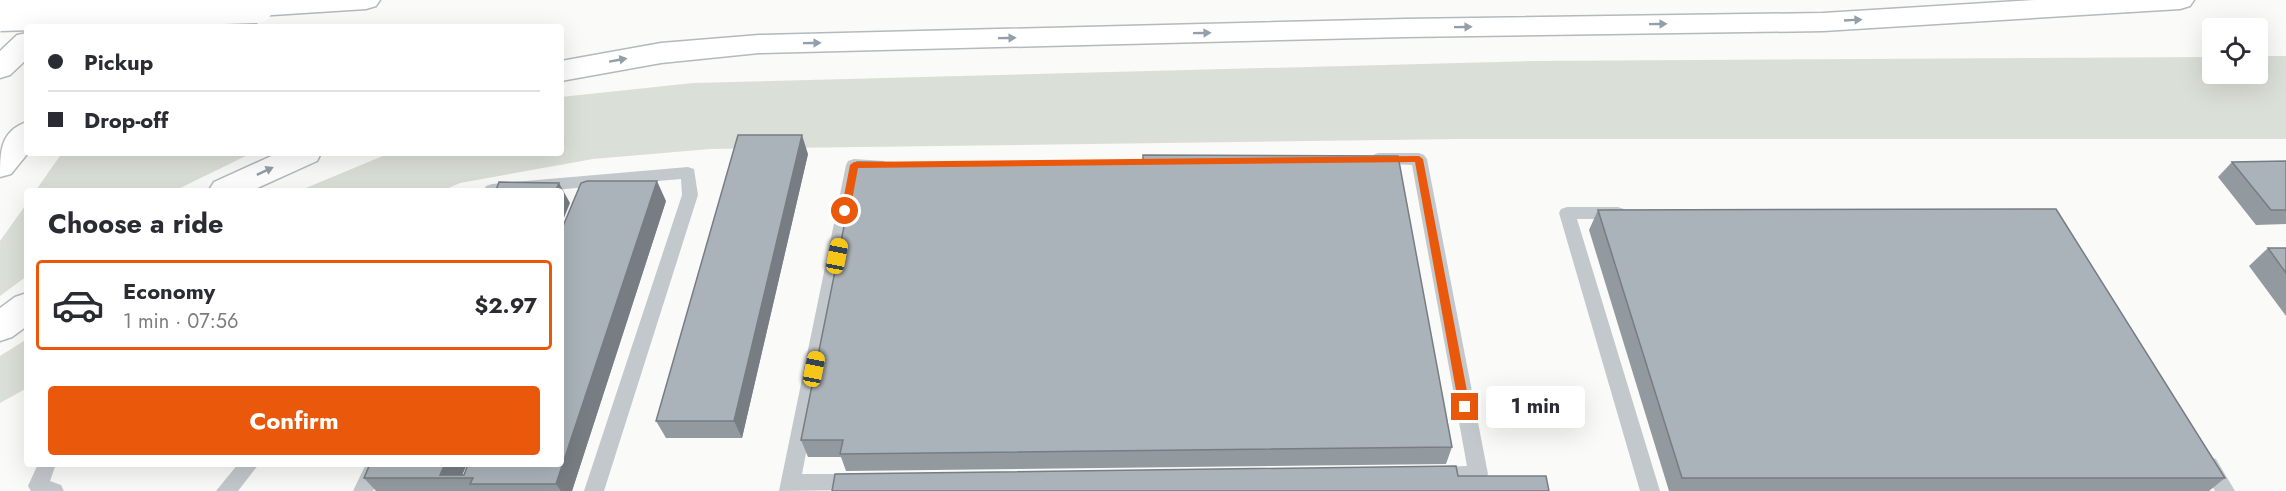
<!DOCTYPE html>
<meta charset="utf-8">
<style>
:root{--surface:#fff;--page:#f2f2f3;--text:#2b2b33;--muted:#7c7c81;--line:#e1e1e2;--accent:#ea580c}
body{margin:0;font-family:Jost,sans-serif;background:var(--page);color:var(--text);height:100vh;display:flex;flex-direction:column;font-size:22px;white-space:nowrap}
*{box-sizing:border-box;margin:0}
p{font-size:20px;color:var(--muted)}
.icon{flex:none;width:33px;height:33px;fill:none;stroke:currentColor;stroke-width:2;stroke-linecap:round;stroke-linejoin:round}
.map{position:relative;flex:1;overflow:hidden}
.side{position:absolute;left:24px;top:188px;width:540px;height:279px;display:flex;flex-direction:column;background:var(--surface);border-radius:6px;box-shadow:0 6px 24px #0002}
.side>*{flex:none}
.banner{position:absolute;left:24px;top:24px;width:540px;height:132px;border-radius:6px;box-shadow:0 6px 24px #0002;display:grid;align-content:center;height:132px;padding:0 24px;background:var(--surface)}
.tools{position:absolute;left:2202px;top:18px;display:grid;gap:12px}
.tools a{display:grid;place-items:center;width:66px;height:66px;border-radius:6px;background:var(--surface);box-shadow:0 6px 24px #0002;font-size:30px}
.end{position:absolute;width:27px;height:27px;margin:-14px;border:8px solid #ea580c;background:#fff;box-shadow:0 0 0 3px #fff}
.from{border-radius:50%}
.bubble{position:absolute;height:42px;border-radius:6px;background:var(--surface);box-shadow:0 6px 24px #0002;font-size:20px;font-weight:700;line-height:42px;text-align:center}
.car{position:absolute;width:18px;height:36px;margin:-18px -9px;border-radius:8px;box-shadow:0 0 4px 2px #0007;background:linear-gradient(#f5c518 24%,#345 0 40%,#f5c518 0 76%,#345 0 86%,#f5c518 0)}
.banner b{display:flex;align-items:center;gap:21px;height:57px;font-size:22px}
.banner b+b{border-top:2px solid var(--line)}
.banner i{width:15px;height:15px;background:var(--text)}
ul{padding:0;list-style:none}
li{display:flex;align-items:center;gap:18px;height:90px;margin:0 12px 9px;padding:0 12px;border:3px solid var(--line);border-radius:6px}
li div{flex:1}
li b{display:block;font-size:22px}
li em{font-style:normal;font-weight:700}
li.selected{border-color:var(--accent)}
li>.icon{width:54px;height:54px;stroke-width:1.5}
h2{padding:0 24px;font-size:27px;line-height:72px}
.action{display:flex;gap:12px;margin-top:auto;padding:12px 24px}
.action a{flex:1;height:69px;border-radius:6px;background:var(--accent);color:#fff;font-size:24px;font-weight:700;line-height:69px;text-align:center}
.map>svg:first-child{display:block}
</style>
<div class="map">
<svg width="2286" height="491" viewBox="0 0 2286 491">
<rect width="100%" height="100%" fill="#fafaf8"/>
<!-- green -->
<path fill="#dadfd7" d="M 2258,56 L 2286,56 L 2286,139 L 1458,139 L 710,149 L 593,159 L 460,183 L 444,190 L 301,190 L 390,153 L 561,153 L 561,97 L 693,83 L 1534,61 L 2212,57 L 2212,74 L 2258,74 Z
M 62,153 L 252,153 L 176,190 L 36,190 Z
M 27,203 L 27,276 L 0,296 L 0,241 Z
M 27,339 L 27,388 L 0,403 L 0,356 Z"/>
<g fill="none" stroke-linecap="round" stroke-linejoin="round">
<defs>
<path id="primary" d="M 27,122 L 28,153 L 11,174 L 0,177 C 0,152 0,131 27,122 Z"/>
<path id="highway" d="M 250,0 L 380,0 L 376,6 L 366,9 L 257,16 L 247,13 L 243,7 Z
M 2035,0 L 2194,0 L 2190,6 L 2180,9 L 1823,31 L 1405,37 L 759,53 L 661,63 L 561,81 L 561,61 L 661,43 L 759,35 L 1405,19 L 1823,13 Z
M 27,33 L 27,59 L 10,75 L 0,78 L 0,51 L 17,35 Z
M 278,153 L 321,153 L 317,161 L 253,190 L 209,190 L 214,182 Z
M 27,293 L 27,326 L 12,337 L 0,341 L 0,308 L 15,297 Z"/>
</defs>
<!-- primary casing -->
<use href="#primary" stroke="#b5babe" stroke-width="3"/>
<!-- highway casing -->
<use href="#highway" stroke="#b4b9bd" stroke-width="3"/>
<!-- lane -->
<path fill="#c3c8cc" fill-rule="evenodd" d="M 1378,153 L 1419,153 L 1424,155 L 1427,159 L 1488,474 L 1485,480 C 1470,485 1444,486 1429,481 L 1426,475 L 1429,469 L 1436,467 L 1467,466 L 1412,165 L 1373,163 L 1370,159 L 1373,155 Z
M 854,159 L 884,161 L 886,165 L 884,169 L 861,171 L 802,474 L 856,474 L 863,476 L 866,482 L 863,488 L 856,490 L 779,491 L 846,165 L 848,161 Z
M 688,167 L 694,169 L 698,195 L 604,491 L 584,491 L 682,195 L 681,179 L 553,190 L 484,190 L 486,186 L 492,184 Z
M 1567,207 L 1618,207 L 1624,209 L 1626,213 L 1624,217 L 1618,219 L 1577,219 L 1660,491 L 1640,491 L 1559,213 L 1561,209 Z
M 2209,457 L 2216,459 L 2235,491 L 2215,491 L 2200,465 L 2202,459 Z
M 38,464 L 56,464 L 50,481 L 61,485 L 64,491 L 31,491 L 28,486 Z
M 238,464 L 259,464 L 238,491 L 216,491 Z
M 366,464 L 384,464 L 373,491 L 353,491 Z"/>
<!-- primary -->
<use href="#primary" fill="#fff" fill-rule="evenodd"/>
<!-- highway -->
<use href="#highway" fill="#fff" fill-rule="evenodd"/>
<defs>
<path id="highway-bridge" d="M 0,15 L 257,7"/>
</defs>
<!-- highway-bridge casing -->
<use href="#highway-bridge" stroke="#b4b9bd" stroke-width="35" stroke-linecap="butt"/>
<!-- highway-bridge -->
<use href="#highway-bridge" stroke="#fff" stroke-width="32"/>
</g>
<!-- wall -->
<path fill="#929a9f" d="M 808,154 L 742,438 L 666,438 L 656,421 Z
M 2286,161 L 2286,224 L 2256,225 L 2218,177 L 2232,162 Z
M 961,164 L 1452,447 L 1446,464 L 846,471 L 841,457 L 808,457 L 801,440 Z
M 666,201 L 572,491 L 376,491 L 364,478 L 464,475 Z
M 1598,210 L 2225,478 L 2209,491 L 1669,491 L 1589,230 Z
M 2268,248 L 2286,248 L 2286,316 L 2249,266 Z"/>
<!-- shaded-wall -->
<path fill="#777d82" d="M 802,135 L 808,154 L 742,438 L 734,421 Z
M 657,181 L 666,201 L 572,491 L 561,491 L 556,484 Z
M 559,183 L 570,203 L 561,225 L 561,190 L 556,190 Z
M 445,464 L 467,464 L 461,478 L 440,475 Z"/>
<!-- building -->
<path fill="#aab3b9" stroke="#777d82" stroke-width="1.5" d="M 738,135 L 802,135 L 734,421 L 656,421 Z
M 1143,155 L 1398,156 L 1452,447 L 840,454 L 843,440 L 801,440 L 857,162 L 961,164 L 1143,161 Z
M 2286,161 L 2286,210 L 2271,210 L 2232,162 Z
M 587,181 L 657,181 L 556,484 L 470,484 L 473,478 L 364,478 L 370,464 L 445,464 L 440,475 L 464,475 L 468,464 L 561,464 L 561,231 L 581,183 Z
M 499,182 L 559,183 L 556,190 L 496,190 Z
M 2056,209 L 2225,478 L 1682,478 L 1598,210 Z
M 2268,248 L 2286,248 L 2286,273 Z
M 1456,466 L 1458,476 L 1546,476 L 1549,491 L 832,491 L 835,474 Z"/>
<!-- one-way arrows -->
<defs><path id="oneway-solid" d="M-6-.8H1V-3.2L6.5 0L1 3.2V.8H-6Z" transform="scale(1.5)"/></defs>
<g fill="#939fa8">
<use href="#oneway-solid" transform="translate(1853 20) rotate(-3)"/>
<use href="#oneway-solid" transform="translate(1658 24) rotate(-1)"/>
<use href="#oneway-solid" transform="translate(1463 27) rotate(-1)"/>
<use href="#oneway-solid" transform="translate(1202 33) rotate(-1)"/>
<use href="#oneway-solid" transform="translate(1007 38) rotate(-1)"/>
<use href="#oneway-solid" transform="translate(812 43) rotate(-1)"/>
<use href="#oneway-solid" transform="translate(618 60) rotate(-10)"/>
<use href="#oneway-solid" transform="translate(265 171) rotate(-25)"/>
</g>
<!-- route -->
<path fill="#ea580c" d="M 1419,156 L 1423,159 L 1470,407 L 1465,411 L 1459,407 L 1415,162 L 858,168 L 850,211 L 845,214 L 841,211 L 850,165 L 854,162 Z"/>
</svg>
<div class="tools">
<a><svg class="icon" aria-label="locate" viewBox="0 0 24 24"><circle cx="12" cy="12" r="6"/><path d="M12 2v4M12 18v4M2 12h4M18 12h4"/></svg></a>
</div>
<i class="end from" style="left:845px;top:211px"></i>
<i class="end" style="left:1465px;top:407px"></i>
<div class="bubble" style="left:1486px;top:386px;width:99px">1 min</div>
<i class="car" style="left:837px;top:256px;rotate:11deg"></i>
<i class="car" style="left:814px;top:369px;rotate:11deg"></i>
<div class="banner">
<b><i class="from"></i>Pickup</b>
<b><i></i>Drop-off</b>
</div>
<section class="side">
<h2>Choose a ride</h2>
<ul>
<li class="selected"><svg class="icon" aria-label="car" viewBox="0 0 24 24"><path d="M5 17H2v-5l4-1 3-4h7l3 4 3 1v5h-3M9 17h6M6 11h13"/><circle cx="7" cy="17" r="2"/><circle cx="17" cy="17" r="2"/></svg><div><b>Economy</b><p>1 min · 07:56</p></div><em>$2.97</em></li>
</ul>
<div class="action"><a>Confirm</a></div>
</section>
</div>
